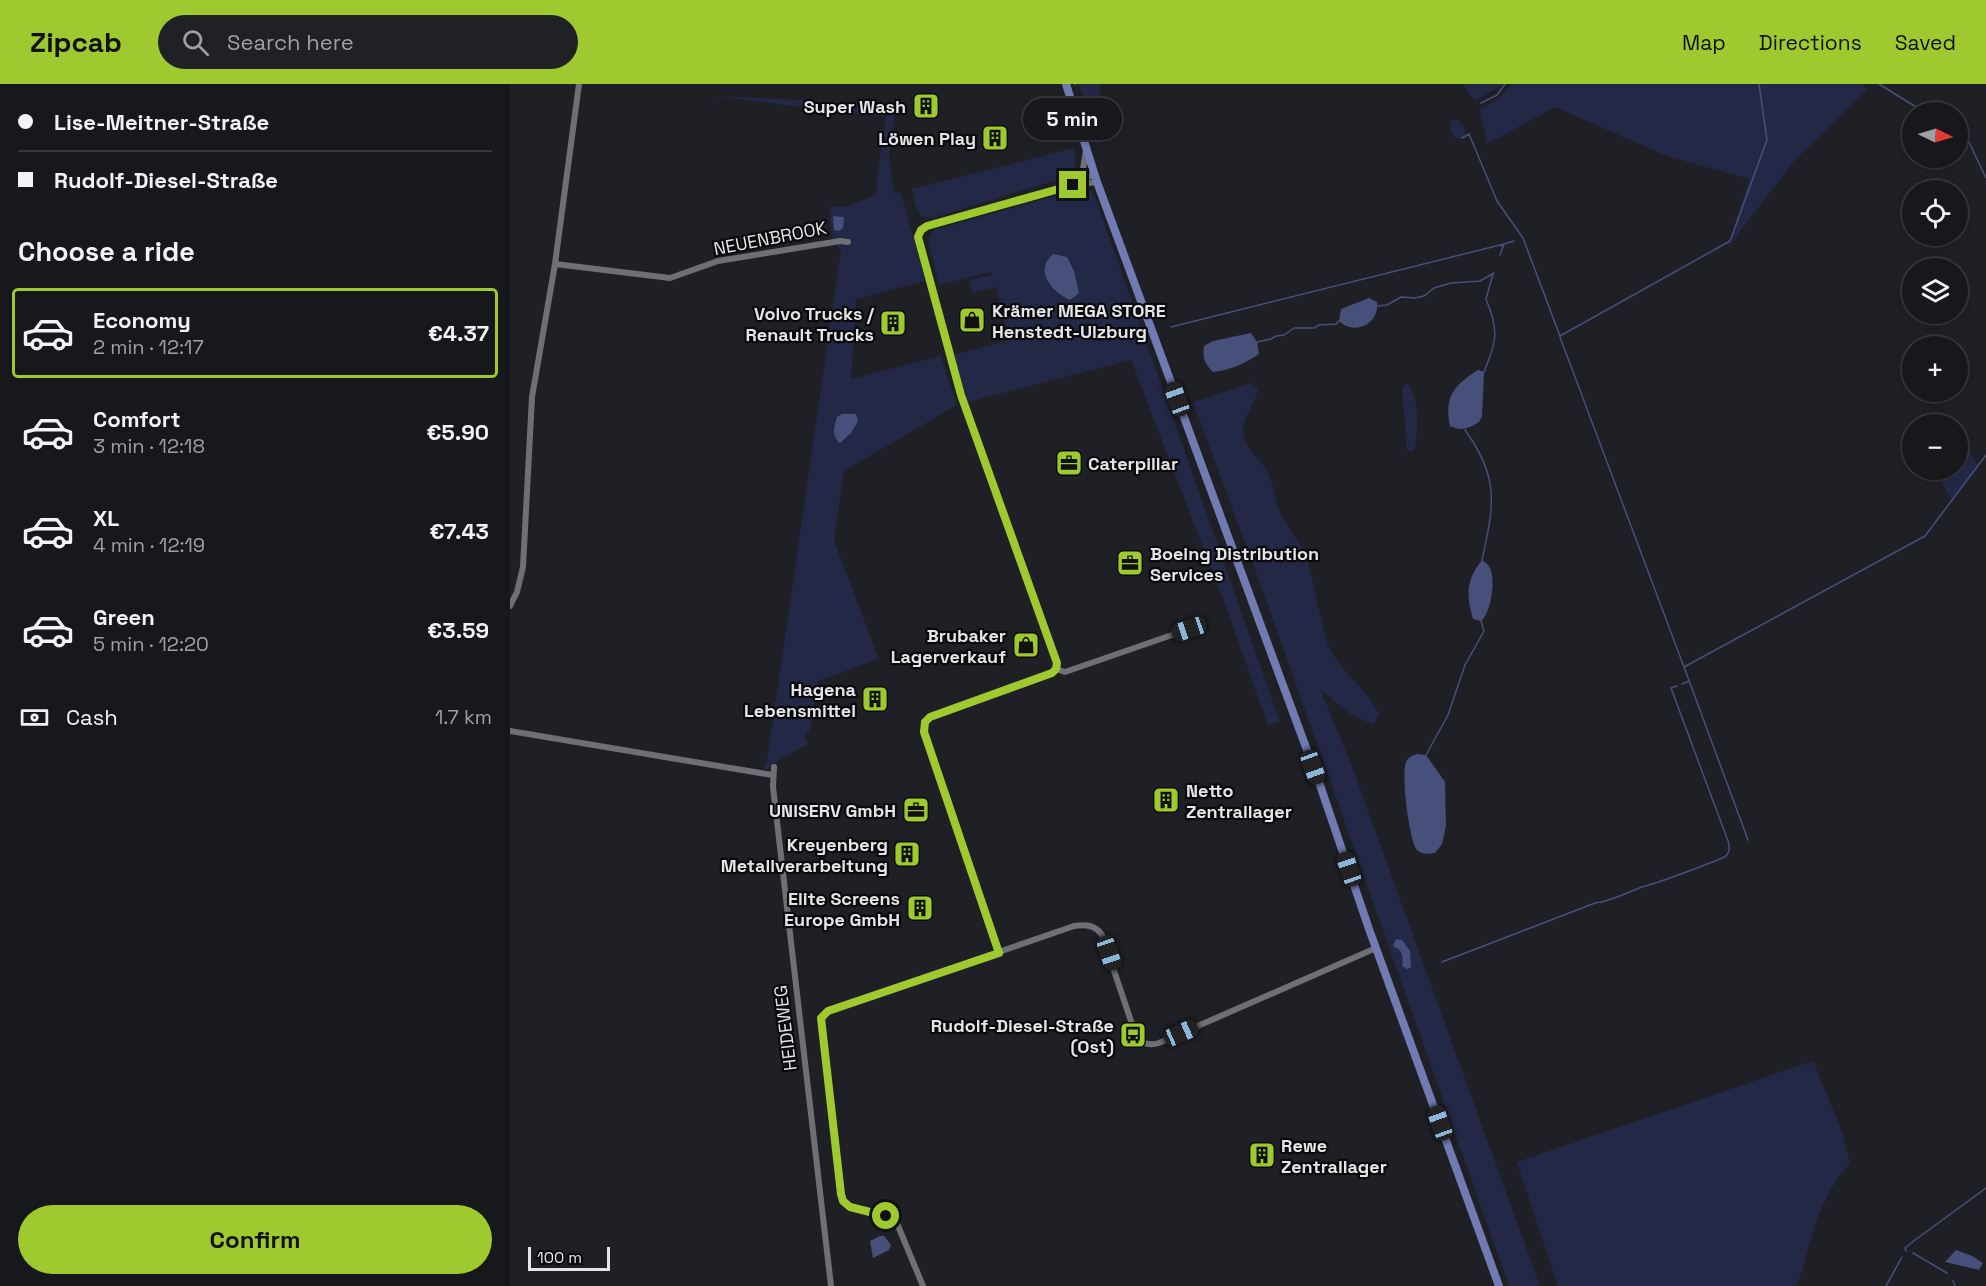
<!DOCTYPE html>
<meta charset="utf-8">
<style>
:root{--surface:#17181c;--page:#202125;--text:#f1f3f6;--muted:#9ea0a3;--line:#36373b;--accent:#9eca2f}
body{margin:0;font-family:"Space Grotesk",sans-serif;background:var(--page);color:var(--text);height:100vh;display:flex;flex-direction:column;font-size:22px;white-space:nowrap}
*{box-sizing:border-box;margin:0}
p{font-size:20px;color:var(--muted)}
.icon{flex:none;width:33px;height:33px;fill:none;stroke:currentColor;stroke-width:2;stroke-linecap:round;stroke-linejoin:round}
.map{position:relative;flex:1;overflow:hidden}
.sheet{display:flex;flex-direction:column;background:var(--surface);width:510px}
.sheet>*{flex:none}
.guide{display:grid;align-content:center;height:132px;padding:0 18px;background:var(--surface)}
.needle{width:39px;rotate:95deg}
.tools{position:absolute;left:1392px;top:18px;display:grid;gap:12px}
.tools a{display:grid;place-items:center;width:66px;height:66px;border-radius:50%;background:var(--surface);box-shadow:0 3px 9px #0003,0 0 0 2px var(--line);font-size:30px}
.scale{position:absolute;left:18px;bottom:15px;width:82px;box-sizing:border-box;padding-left:6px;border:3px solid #e4e5e8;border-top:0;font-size:16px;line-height:21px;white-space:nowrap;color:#e4e5e8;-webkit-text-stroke:4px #0a0a0c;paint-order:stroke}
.end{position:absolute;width:27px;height:27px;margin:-14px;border:8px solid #9eca2f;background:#111;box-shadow:0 0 0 3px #111}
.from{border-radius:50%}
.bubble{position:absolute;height:42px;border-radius:21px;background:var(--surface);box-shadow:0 3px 9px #0003,0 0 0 2px var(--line);font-size:20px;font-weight:700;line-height:42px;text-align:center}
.car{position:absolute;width:18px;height:36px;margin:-18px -9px;border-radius:8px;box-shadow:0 0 4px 2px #0007;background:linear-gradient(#222 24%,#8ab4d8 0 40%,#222 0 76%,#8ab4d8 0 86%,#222 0)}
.guide b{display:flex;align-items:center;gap:21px;height:57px;font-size:22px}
.guide b+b{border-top:2px solid var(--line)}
.guide i{width:15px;height:15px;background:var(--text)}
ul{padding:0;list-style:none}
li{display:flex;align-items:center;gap:18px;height:90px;margin:0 12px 9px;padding:0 6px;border:3px solid transparent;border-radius:6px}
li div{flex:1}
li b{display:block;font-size:22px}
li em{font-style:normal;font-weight:700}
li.current{border-color:var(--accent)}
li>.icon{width:54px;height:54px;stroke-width:1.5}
h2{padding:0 18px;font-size:27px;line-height:72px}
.pay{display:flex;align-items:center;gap:15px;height:66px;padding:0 18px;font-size:22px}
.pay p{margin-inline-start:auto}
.primary-button{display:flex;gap:12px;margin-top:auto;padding:12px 18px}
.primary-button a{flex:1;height:69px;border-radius:36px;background:var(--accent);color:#111;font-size:24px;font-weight:700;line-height:69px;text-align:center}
header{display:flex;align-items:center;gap:36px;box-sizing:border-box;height:84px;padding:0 30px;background:var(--accent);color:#111}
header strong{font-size:28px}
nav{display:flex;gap:33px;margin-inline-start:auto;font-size:21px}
.search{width:420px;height:54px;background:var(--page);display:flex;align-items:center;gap:15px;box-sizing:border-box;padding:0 21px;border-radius:33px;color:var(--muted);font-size:22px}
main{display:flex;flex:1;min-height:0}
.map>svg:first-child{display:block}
</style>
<header>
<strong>Zipcab</strong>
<div class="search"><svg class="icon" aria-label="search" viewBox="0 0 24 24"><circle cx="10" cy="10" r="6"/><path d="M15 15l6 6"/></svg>Search here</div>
<nav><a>Map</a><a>Directions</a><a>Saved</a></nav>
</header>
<main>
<section class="sheet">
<div class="guide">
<b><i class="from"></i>Lise-Meitner-Straße</b>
<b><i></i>Rudolf-Diesel-Straße</b>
</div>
<h2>Choose a ride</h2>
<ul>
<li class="current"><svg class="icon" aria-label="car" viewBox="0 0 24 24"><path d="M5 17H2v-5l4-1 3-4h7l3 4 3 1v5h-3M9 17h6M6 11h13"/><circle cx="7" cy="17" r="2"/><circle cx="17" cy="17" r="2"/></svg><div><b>Economy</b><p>2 min · 12:17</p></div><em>€4.37</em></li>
<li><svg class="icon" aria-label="car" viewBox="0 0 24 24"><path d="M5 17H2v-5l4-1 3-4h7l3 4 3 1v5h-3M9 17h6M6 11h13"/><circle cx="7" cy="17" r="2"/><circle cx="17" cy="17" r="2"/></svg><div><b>Comfort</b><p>3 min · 12:18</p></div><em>€5.90</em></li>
<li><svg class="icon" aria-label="car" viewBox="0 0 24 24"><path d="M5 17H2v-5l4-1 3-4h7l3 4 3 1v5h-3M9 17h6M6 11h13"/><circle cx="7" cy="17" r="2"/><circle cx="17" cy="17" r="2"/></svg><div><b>XL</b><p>4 min · 12:19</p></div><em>€7.43</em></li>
<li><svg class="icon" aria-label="car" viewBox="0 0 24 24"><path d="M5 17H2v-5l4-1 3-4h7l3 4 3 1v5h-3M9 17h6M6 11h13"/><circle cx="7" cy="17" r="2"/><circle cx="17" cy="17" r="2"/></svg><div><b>Green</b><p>5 min · 12:20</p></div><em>€3.59</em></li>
</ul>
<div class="pay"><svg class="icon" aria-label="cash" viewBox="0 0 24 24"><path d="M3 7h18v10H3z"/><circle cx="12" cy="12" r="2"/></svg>Cash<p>1.7 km</p></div>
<div class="primary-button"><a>Confirm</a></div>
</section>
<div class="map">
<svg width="1476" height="1202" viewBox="0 0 1476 1202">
<rect width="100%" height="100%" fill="#1f2025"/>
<!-- green -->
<path fill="#232846" d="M 569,0 L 590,0 L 588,65 Z
M 952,0 L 994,0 L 967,16 L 961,12 Z
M 1002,0 L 1351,0 L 1358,5 L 1284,77 L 1218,163 L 1239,95 L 1157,72 L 1045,23 L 977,60 L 970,28 L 972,23 L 986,17 Z
M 203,12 L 386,20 L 379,73 L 384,109 L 391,108 L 415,197 L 346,215 L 341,295 L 431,272 L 447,321 L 334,387 L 324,457 L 369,575 L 308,597 L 300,645 L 294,654 L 299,660 L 272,674 L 256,686 L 254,682 L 257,678 L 331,166 C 319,157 321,136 320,122 L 336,123 L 367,110 L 366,100 L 376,33 Z
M 943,36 L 948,36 L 954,42 L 955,51 L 952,54 L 945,54 L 941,48 L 940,40 Z
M 564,64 C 566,78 569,84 556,93 L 422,134 L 411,132 L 405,120 L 402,105 Z
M 573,104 L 580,106 L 585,113 L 770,638 L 758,641 L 716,523 L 621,276 L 458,318 L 444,271 L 499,256 L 486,203 L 462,209 L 459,196 L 482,191 L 482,188 L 429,201 L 418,156 L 424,146 Z
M 740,299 L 748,304 C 746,323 730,332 734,351 C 737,369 753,376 760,393 C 764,404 765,417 770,428 C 778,444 791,459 797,476 C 803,496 807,518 812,538 C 814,545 815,554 818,561 C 830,588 857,604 869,630 L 864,640 C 851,636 840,631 830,622 C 823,617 819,610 811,607 L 841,680 L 1030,1202 L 999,1202 L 755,513 L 683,318 Z
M 896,299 C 910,309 908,348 905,364 L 901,368 L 897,365 L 892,306 Z
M 1448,347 L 1469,383 L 1441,416 L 1426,386 L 1448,386 Z
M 1303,977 L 1333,1050 L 1340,1079 C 1305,1120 1303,1153 1287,1202 L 1048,1202 L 1007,1078 Z"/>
<!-- water -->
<path fill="#47507b" d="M 323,132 L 333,133 L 334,134 L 333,144 L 329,147 L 324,146 Z
M 543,170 L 557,173 L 564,187 L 569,209 L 560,216 C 541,207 524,187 543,170 Z
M 859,214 L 867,218 C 870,240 844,252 829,237 L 831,225 Z
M 741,249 L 747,258 L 749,270 C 734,280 721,286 703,288 C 695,280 692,274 694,262 L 703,257 Z
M 968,286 L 974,288 L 972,332 L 969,338 C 959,344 952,348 940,342 C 934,313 944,301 968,286 Z
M 332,330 L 346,330 L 348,337 L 341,349 L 330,359 C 321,351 324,343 327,333 Z
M 972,476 C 976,479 980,482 981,487 C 985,499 981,529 971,537 L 963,535 C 956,511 956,496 972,476 Z
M 907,670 L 916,671 L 935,698 L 936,742 L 932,760 L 925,769 C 918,770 913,771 907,766 C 899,757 891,690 896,678 C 898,673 902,672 907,670 Z
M 886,855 L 892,856 L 900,867 L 901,883 L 897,885 L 892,882 C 894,872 892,866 883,862 Z
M 370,1152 L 374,1152 L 381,1161 L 379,1166 L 363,1174 L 360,1157 Z
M 1446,1166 L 1462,1172 L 1473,1179 L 1469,1186 L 1435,1178 Z"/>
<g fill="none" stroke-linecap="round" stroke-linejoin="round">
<!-- stream -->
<path stroke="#47507b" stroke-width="1.5" d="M 565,0 L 565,1
M 1369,0 L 1414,28
M 971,19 L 987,11 L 995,0
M 1448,49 L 1458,56 L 1476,94
M 952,54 L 959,50 L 987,117 L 1013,154 L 1050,252 L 1220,157 L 1257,56 L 1249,0
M 990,171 L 994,160 L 1004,157
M 868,222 L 877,221 L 891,213 L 905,214 L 914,212 L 924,204 L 941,199 L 970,197 L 984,189
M 661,243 L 994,160
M 1050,253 L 1174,583
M 747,258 L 761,255 L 766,252 L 774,251 L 784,244 L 804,244 L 809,241 L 826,240 L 829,237
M 974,288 C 987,257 989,246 976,215 L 983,190
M 955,346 C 990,394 984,421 972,476
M 1172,600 L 1179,597
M 916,671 L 938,631 L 955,581 L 974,547 L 971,537
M 1238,756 L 1174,583 L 1415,452 L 1476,371
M 932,878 L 1085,819 C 1104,817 1120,806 1139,801 C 1165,793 1190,783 1215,773 C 1220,768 1220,764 1218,757 L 1161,604 L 1167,602
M 1396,1167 L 1395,1164 L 1401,1159 L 1476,1104
M 1403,1169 L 1437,1189
M 1443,1197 L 1445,1202
M 1376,1202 L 1392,1173"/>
<!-- minor -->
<path stroke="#6f7076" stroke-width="6" d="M 566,99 L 576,93 L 585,91
M 563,101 L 573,85 L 576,66
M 45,180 L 160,194 L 208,177 L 330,157 L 338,158
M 0,522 L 7,508 L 13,483 L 22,313 L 45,180 L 69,0
M 546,585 L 555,588 L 685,543
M 0,647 L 262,691
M 264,683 L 263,703 L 321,1202
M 489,869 L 415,648 L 415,638 L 420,633 L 542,589 L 546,585 L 547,579 L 451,311 L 408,153 L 411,146 L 417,142 L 563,101 L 587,98
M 413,1202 L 386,1137 L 376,1132 L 340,1123 L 336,1121 L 331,1110 L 311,939 L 314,930 L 318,927 L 564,842 C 576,840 585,841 592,851 L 624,946 C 630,958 636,963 649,959 L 866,864"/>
<!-- major -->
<path stroke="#717bb3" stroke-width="8" d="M 556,0 L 587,98 L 811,704 L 859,845 L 989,1202"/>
</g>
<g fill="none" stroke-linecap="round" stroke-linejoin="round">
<!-- route -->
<path stroke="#9eca2f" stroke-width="8" d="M 376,1132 L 340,1123 L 333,1117 L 331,1110 L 311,934 L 318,927 L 489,869 L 414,648 L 415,638 L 420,633 L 542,589 L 546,585 L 547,579 L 451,311 L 408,153 L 411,146 L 417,142 L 563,101"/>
</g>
<!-- icons -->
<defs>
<symbol id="building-square" viewBox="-11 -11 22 22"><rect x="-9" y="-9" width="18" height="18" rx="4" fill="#9eca2f" stroke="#0a0a0c"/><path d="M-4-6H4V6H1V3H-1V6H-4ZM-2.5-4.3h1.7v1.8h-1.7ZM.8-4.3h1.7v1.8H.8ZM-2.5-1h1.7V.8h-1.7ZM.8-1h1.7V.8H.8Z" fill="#111"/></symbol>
<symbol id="shop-square" viewBox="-11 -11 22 22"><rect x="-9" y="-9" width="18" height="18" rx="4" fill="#9eca2f" stroke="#0a0a0c"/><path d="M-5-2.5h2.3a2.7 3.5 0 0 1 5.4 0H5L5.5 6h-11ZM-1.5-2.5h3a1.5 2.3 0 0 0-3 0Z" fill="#111"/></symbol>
<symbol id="office-square" viewBox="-11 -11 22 22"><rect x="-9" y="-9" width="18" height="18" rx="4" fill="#9eca2f" stroke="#0a0a0c"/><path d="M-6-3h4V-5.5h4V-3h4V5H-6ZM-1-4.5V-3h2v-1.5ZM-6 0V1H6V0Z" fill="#111"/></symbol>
<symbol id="bus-square" viewBox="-11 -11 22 22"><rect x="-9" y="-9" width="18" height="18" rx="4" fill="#9eca2f" stroke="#0a0a0c"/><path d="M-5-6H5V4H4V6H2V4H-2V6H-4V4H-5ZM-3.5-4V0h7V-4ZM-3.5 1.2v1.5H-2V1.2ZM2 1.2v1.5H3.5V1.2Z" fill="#111"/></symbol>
</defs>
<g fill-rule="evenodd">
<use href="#building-square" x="401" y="7" width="30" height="30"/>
<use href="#building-square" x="470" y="39" width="30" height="30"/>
<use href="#shop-square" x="447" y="221" width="30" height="30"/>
<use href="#building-square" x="368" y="224" width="30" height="30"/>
<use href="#office-square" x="544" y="364" width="30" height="30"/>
<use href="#office-square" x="605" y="464" width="30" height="30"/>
<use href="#shop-square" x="501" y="546" width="30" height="30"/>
<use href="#building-square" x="350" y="600" width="30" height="30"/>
<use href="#building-square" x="641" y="701" width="30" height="30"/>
<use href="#office-square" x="391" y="711" width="30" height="30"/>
<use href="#building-square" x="382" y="755" width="30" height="30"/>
<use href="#building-square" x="395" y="809" width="30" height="30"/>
<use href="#bus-square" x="608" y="936" width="30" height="30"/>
<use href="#building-square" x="737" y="1056" width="30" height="30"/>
</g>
<g text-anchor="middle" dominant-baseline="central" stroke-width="4.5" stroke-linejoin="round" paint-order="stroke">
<!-- poi labels -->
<g font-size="18" font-weight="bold" fill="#e4e5e8" stroke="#0a0a0c" text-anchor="end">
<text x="396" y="22">Super Wash</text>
<text x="466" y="54">Löwen Play</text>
<text x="482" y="226" text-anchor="start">Krämer MEGA STORE<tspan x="482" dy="21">Henstedt-Ulzburg</tspan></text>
<text x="364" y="229">Volvo Trucks /<tspan x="364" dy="21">Renault Trucks</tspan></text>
<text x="578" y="379" text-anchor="start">Caterpillar</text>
<text x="640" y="469" text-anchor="start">Boeing Distribution<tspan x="640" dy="21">Services</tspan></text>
<text x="496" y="551">Brubaker<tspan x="496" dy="21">Lagerverkauf</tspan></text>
<text x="346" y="605">Hagena<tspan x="346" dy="21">Lebensmittel</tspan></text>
<text x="676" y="706" text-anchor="start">Netto<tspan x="676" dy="21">Zentrallager</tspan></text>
<text x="386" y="726">UNISERV GmbH</text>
<text x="378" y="760">Kreyenberg<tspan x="378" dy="21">Metallverarbeitung</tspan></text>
<text x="390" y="814">Elite Screens<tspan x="390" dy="21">Europe GmbH</tspan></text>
<text x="604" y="941">Rudolf-Diesel-Straße<tspan x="604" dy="21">(Ost)</tspan></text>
<text x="771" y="1061" text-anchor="start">Rewe<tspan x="771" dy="21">Zentrallager</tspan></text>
</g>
<!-- street labels -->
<g font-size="18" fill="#e4e5e8" stroke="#0a0a0c">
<text transform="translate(260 154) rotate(-11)">NEUENBROOK</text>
<text transform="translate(275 944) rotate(-97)">HEIDEWEG</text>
</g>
</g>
</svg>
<div class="tools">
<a><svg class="needle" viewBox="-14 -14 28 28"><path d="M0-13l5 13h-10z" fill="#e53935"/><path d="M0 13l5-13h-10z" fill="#9ea0a3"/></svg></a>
<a><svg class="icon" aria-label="locate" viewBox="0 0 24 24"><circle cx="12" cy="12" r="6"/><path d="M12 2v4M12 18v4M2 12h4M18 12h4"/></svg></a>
<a><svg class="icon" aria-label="layers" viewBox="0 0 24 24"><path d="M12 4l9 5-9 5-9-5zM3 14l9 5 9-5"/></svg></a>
<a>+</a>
<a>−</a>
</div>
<div class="scale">100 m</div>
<i class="end from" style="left:376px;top:1132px"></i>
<i class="end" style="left:563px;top:101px"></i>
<div class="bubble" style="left:513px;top:14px;width:99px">5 min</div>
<i class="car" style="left:667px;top:315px;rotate:340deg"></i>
<i class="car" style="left:679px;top:545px;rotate:251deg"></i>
<i class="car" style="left:803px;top:683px;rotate:160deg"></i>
<i class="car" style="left:839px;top:785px;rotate:341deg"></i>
<i class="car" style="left:599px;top:869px;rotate:161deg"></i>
<i class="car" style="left:671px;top:949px;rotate:66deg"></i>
<i class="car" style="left:930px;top:1039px;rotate:340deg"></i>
</div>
</main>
